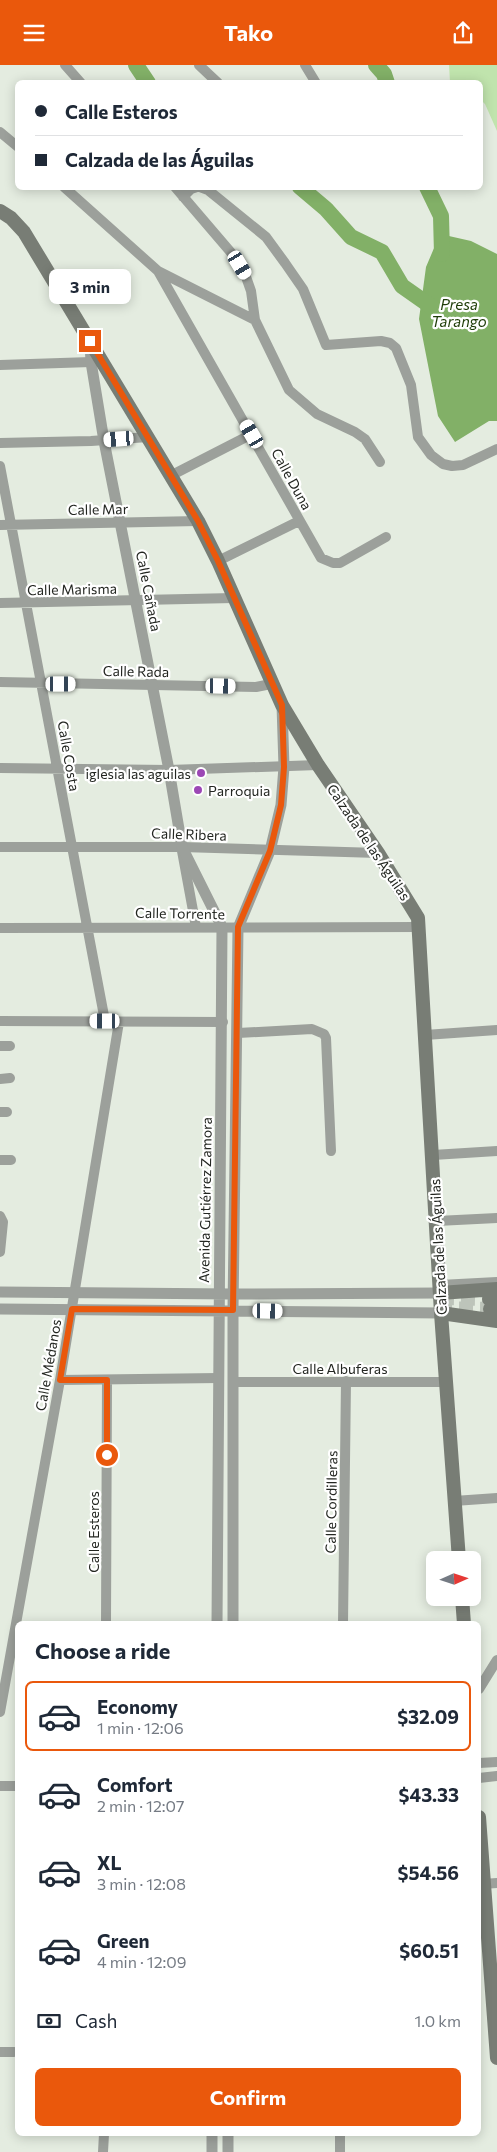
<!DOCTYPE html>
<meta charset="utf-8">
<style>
:root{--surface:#fff;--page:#f2f2f3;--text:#1f2937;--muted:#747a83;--line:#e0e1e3;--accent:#ea580c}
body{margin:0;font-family:Commissioner,sans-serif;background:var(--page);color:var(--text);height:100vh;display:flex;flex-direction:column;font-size:19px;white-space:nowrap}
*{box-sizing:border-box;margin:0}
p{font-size:16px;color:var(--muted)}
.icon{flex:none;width:28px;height:28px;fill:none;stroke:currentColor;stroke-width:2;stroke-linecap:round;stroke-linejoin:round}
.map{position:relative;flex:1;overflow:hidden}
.sheet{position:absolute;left:15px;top:1556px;width:466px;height:515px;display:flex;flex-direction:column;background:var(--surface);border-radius:8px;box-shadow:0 2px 12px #0003}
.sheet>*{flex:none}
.hud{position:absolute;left:15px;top:15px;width:468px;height:110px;border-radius:8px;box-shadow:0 2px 12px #0003;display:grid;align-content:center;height:110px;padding:0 20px;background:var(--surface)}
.needle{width:32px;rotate:87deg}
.buttons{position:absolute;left:426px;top:1486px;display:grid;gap:10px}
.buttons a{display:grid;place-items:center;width:55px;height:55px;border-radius:8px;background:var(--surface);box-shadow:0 2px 12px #0003;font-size:25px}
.end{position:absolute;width:22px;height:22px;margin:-11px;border:6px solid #ea580c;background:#fff;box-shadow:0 0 0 2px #fff}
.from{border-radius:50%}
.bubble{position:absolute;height:35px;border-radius:8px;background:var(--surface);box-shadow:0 2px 12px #0003;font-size:16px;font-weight:700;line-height:35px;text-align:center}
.car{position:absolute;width:15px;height:30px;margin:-15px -8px;border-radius:6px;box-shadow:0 0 4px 1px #0007;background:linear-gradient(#fff 24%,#345 0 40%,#fff 0 76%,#345 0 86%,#fff 0)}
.hud b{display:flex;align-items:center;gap:18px;height:48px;font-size:19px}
.hud b+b{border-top:1px solid var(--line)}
.hud i{width:12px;height:12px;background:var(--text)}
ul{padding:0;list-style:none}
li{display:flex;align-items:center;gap:15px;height:70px;margin:0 10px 8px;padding:0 10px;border:2px solid transparent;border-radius:8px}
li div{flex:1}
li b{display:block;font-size:19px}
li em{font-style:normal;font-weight:700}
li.active{border-color:var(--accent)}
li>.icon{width:45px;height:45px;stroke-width:1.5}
h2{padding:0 20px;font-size:22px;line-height:60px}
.pay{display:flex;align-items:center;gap:12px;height:55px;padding:0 20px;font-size:19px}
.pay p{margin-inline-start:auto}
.primary-button{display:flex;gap:10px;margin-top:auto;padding:10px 20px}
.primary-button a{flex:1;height:58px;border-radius:8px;background:var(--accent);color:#fff;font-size:20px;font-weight:700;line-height:58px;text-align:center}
header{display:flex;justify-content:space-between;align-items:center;height:65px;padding:0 20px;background:var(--accent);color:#fff;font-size:22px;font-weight:700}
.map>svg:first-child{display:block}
</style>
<header><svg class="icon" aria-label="menu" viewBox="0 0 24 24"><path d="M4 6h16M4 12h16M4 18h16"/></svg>Tako<svg class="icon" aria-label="share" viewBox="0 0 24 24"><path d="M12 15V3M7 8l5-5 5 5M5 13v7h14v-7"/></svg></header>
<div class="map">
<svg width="497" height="2087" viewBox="0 0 497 2087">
<rect width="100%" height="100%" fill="#e4ece0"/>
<!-- green -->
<path fill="#c0e4ad" d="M 449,0 L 497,0 L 497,66 L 485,39 L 480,34 L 480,18 L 450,17 Z"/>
<!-- water -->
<path fill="#82b067" d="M 440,169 L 471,176 L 497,189 L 497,356 L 489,356 L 455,377 L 438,351 L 419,254 L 426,202 Z"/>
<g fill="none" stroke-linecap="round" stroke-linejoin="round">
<!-- river -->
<path stroke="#82b067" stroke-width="16" d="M 136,0 L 148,18
M 376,0 L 384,9 L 387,18
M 300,122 L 326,144 L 351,172 L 382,187 L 402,221 L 439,247
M 427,122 L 441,151 L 442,189"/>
<!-- secondary-tunnel -->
<path stroke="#bdc4ba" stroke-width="14" stroke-dasharray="14 7" stroke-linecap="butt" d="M 440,1233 L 489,1234
M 438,1243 L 490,1244"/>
<!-- minor -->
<path stroke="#9ca09b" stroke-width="10" d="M 65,0 L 81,18
M 199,0 L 218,18
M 305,0 L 316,18
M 0,67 L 18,82
M 64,122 L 158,206 L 255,255
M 175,122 L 234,191 L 245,209 L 251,226 L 255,255 L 289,325 L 317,349 L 355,367 L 365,374 L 380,397
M 200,122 L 208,125 L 266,172 L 285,198 L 303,224 L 326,280 L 381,276 L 390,278 L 396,283 L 411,320 L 418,372 L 431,390 L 443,399 L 452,401 L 463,400 L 497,384
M 183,132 L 191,124 L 197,122
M 158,206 L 321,493 L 333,498 L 340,498 L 386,472
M 0,300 L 91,297
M 0,378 L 91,376 L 148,372
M 0,401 L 105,956
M 172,410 L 252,369
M 0,460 L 198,456
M 218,496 L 299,456
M 0,538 L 234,533
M 0,617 L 256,622 L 271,619
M 0,703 L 169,705 L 318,700
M 0,782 L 182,782 L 378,788
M 182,786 L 196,862
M 0,863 L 419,862
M 0,956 L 223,957
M 238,968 L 312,964 L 324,969 L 326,973 L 331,1086
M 425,970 L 497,965
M 0,981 L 10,981
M 0,1014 L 10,1013
M 0,1047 L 7,1047
M 433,1090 L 497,1086
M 0,1095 L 11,1095
M 0,1151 L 3,1157 L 0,1187
M 437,1156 L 497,1153
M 440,1220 L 497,1217
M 60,1315 L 219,1313
M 234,1317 L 446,1317
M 454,1436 L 497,1433
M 106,1559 L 107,1315
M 343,1559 L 346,1316
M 479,1624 L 497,1595
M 0,1647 L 60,1315 L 119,957
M 479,1698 L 497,1697
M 479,1713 L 497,1711
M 0,1721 L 18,1721
M 483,1819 L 497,1818
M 0,1987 L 14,1987
M 103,2087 L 104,2069
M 340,2087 L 340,2069"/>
<!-- tertiary -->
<path stroke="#9ca09b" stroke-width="11" d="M 90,278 L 91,297 L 104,376 L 169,705 L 182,782 L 222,862 L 217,1559
M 0,1227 L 233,1229 L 440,1228
M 0,1244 L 441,1248
M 233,1559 L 233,1245 L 238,863 L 270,786 L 281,740 L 284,702 L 282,640
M 212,2087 L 212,2069
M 228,2087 L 228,2069"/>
<!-- secondary -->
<path stroke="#787d75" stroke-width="14" d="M 0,146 L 11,153 L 24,167 L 198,456 L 218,496 L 282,640 L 318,700 L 378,788 L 418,853 L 441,1248 L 459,1495
M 440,1228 L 497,1224
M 489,1234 L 497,1234
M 490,1244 L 497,1244
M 441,1248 L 497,1256
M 462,1532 L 464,1559
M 479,1752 L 497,1993"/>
</g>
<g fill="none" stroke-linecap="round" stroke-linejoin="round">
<!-- route -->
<path stroke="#ea580c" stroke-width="6" d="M 90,276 L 198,456 L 218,496 L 282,640 L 284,702 L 281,740 L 270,786 L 238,862 L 233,1245 L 72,1244 L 60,1315 L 107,1315 L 107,1390"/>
</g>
<!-- markers -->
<g fill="#9c47b5" stroke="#fff" stroke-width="2">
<circle cx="201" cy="708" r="5"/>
<circle cx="198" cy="725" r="5"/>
</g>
<g text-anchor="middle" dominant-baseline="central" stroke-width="4.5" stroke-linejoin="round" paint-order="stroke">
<!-- street labels -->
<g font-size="14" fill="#232621" stroke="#fff">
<text transform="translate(292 414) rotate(61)">Calle Duna</text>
<text transform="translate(98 444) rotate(-1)">Calle Mar</text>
<text transform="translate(72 524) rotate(-1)">Calle Marisma</text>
<text transform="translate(149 526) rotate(79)">Calle Cañada</text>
<text transform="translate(136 606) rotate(1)">Calle Rada</text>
<text transform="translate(69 691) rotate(80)">Calle Costa</text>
<text transform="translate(189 769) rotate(2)">Calle Ribera</text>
<text transform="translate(369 777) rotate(56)">Calzada de las Águilas</text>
<text transform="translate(180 848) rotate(1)">Calle Torrente</text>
<text transform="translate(205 1135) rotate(-89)">Avenida Gutiérrez Zamora</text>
<text transform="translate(438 1182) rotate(-93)">Calzada de las Águilas</text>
<text transform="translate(48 1300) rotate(-80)">Calle Médanos</text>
<text x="340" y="1303">Calle Albuferas</text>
<text transform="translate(331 1437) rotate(-89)">Calle Cordilleras</text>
<text transform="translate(93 1467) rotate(-90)">Calle Esteros</text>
</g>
<!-- poi labels -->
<g font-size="14" fill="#232621" stroke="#fff" text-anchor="end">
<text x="191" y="708">iglesia las aguilas</text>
<text x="208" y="725" text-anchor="start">Parroquia</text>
</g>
<!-- water labels -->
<g font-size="15" font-style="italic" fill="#1e3c07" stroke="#fff">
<text x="459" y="239">Presa<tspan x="459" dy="17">Tarango</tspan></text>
</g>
</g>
</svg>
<div class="buttons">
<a><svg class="needle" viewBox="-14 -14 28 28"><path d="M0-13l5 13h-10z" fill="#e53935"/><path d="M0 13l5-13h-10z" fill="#747a83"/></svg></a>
</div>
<i class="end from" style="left:107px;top:1390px"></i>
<i class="end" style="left:90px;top:276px"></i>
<div class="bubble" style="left:49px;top:204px;width:82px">3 min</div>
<i class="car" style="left:240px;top:200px;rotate:149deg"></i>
<i class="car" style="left:252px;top:369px;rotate:330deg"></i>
<i class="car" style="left:119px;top:374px;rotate:266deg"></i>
<i class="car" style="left:61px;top:619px;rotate:90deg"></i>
<i class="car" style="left:221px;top:621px;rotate:91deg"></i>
<i class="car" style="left:105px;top:956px;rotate:270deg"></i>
<i class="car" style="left:268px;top:1246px;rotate:91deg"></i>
<div class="hud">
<b><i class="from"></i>Calle Esteros</b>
<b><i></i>Calzada de las Águilas</b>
</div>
<section class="sheet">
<h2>Choose a ride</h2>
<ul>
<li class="active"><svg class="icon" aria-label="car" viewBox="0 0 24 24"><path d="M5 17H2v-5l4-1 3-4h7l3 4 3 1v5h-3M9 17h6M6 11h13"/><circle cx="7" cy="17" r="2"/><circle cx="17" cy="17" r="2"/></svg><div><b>Economy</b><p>1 min · 12:06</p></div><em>$32.09</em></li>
<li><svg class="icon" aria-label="car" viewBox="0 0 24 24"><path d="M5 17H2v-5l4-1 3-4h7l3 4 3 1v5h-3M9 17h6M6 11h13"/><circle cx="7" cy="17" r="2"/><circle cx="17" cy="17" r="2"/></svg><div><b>Comfort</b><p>2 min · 12:07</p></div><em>$43.33</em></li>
<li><svg class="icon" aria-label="car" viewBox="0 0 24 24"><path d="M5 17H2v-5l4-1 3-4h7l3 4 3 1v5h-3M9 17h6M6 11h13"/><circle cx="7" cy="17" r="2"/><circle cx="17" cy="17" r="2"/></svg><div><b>XL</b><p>3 min · 12:08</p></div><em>$54.56</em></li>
<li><svg class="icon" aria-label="car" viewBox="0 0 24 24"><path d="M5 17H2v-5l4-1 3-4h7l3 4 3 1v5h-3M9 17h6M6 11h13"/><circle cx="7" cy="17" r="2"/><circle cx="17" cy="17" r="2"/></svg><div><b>Green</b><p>4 min · 12:09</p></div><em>$60.51</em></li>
</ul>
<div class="pay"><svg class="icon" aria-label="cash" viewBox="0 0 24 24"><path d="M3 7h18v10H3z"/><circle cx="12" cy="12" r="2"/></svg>Cash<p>1.0 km</p></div>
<div class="primary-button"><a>Confirm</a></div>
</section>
</div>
